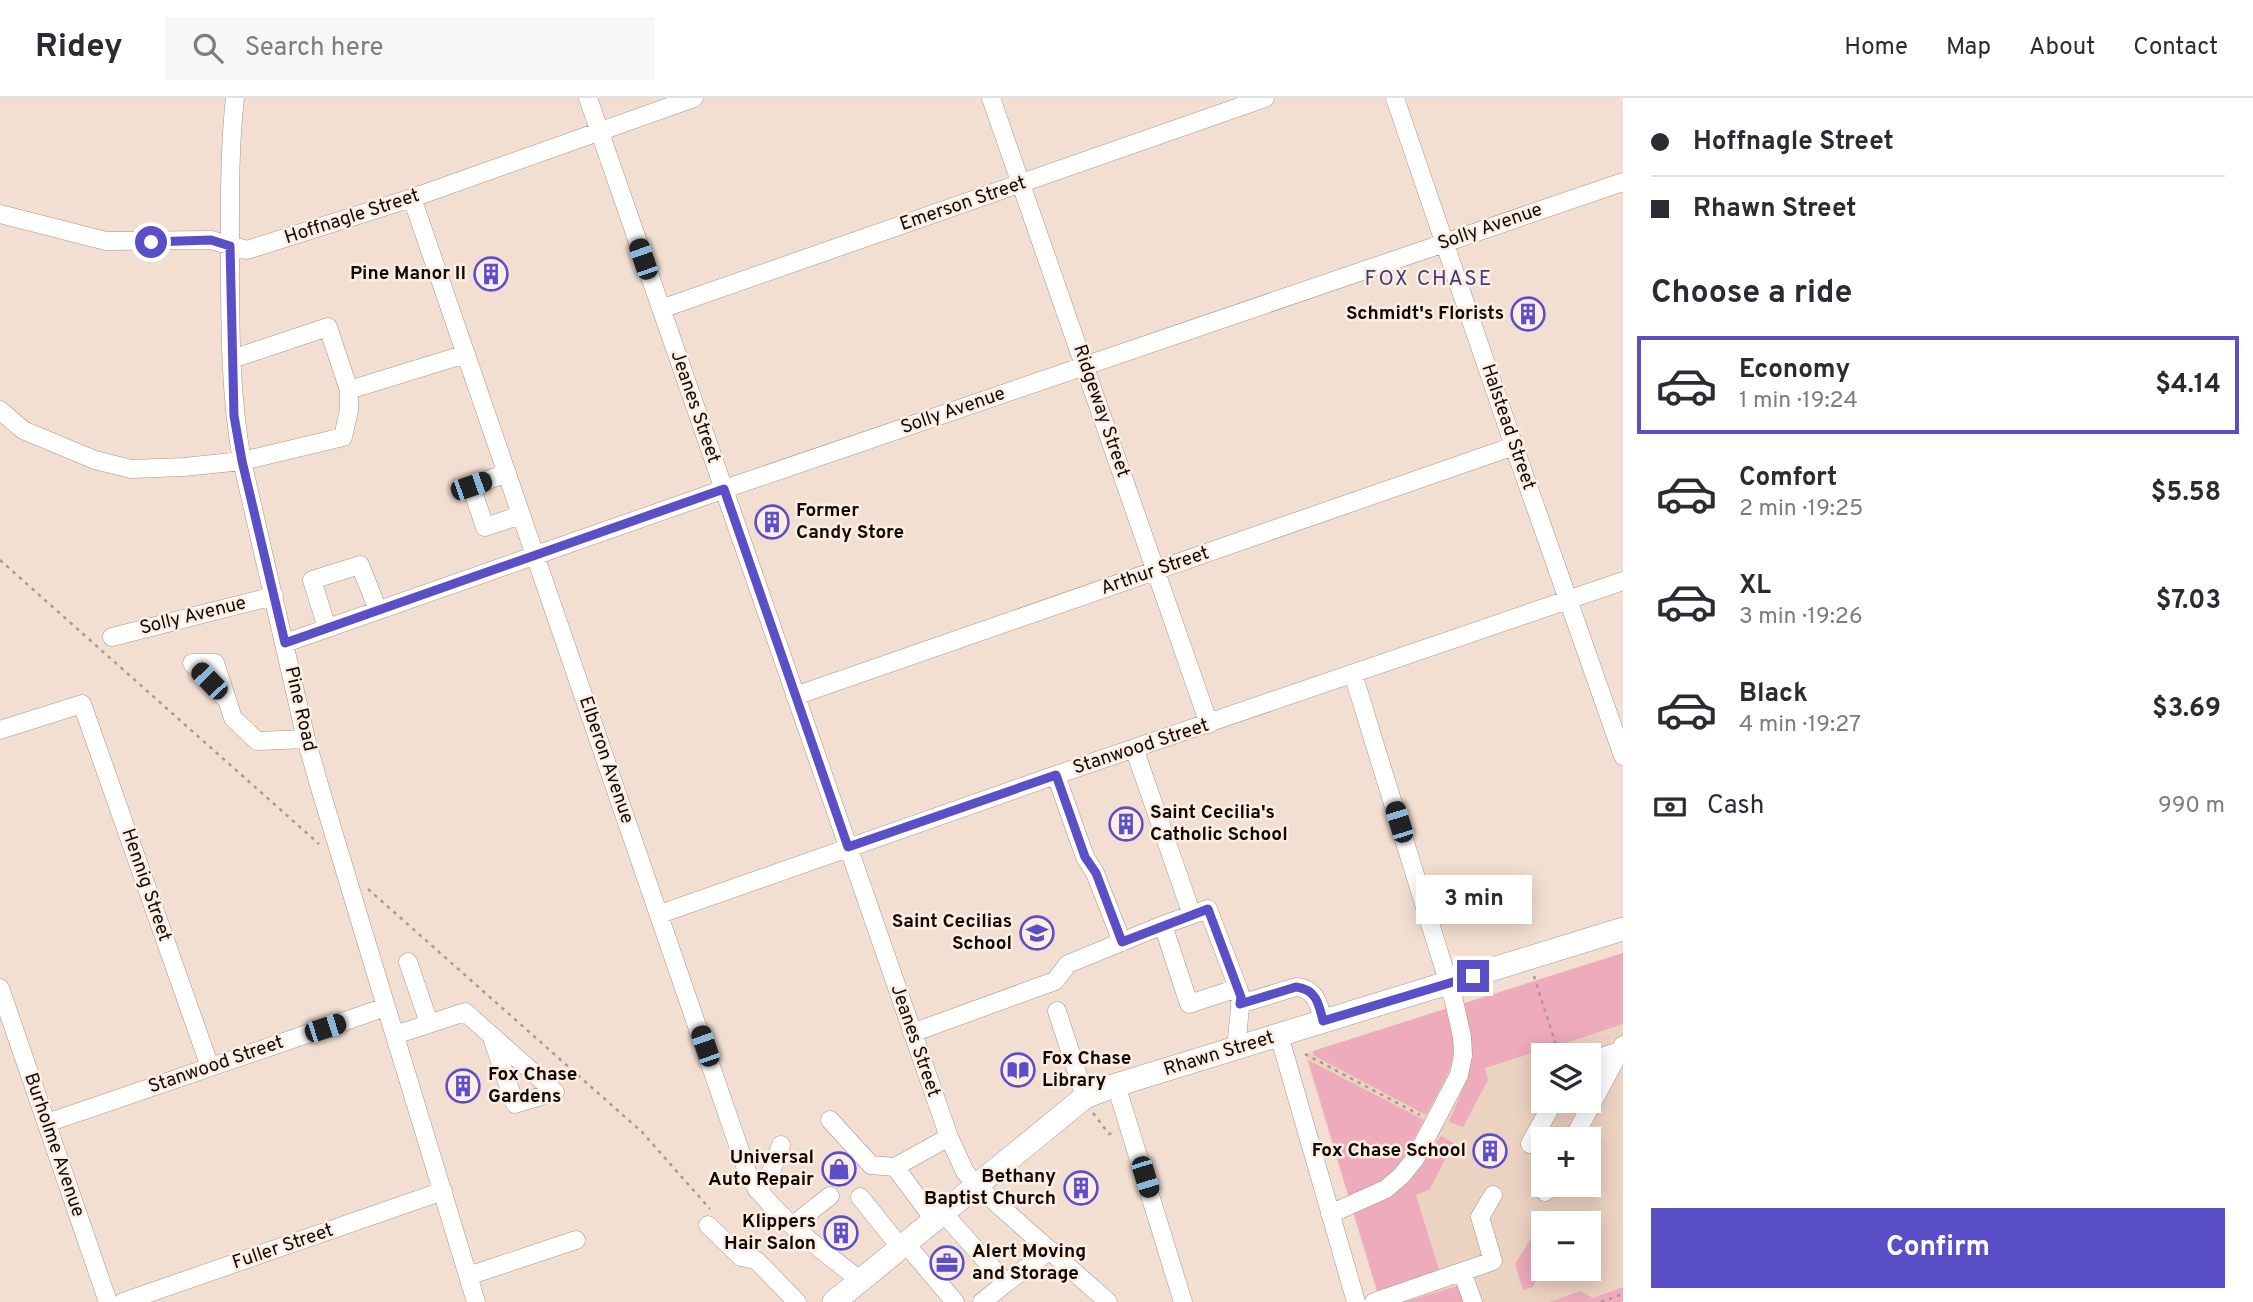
<!DOCTYPE html>
<meta charset="utf-8">
<style>
:root{--surface:#fff;--page:#f7f7f7;--text:#2b2b33;--muted:#7c7c81;--line:#e1e1e2;--accent:#5a4fc7}
body{margin:0;font-family:Overpass,sans-serif;background:var(--page);color:var(--text);height:100vh;display:flex;flex-direction:column;font-size:26px;white-space:nowrap}
*{box-sizing:border-box;margin:0}
p{font-size:23px;color:var(--muted)}
.icon{flex:none;width:38px;height:38px;fill:none;stroke:currentColor;stroke-width:2;stroke-linecap:round;stroke-linejoin:round}
.map{position:relative;flex:1;overflow:hidden}
.sheet{display:flex;flex-direction:column;background:var(--surface);width:630px}
.sheet>*{flex:none}
.guide{display:grid;align-content:center;height:154px;padding:0 28px;background:var(--surface)}
.tools{position:absolute;left:1531px;top:945px;display:grid;gap:14px}
.tools a{display:grid;place-items:center;width:70px;height:70px;border-radius:0px;background:var(--surface);box-shadow:0 4px 18px #0003;font-size:35px}
.end{position:absolute;width:32px;height:32px;margin:-16px;border:9px solid #5a4fc7;background:#fff;box-shadow:0 0 0 4px #fff}
.from{border-radius:50%}
.bubble{position:absolute;height:49px;border-radius:0px;background:var(--surface);box-shadow:0 4px 18px #0003;font-size:23px;font-weight:700;line-height:49px;text-align:center}
.car{position:absolute;width:21px;height:42px;margin:-21px -10px;border-radius:9px;box-shadow:0 0 5px 2px #0007;background:linear-gradient(#222 24%,#8ab4d8 0 40%,#222 0 76%,#8ab4d8 0 86%,#222 0)}
.guide b{display:flex;align-items:center;gap:24px;height:66px;font-size:26px}
.guide b+b{border-top:2px solid var(--line)}
.guide i{width:18px;height:18px;background:var(--text)}
ul{padding:0;list-style:none}
li{display:flex;align-items:center;gap:21px;height:98px;margin:0 14px 10px;padding:0 14px;border:4px solid transparent;border-radius:0px}
li div{flex:1}
li b{display:block;font-size:26px}
li em{font-style:normal;font-weight:700}
li.active{border-color:var(--accent)}
li>.icon{width:63px;height:63px;stroke-width:1.5}
h2{padding:0 28px;font-size:32px;line-height:84px}
.pay{display:flex;align-items:center;gap:18px;height:77px;padding:0 28px;font-size:26px}
.pay p{margin-inline-start:auto}
.button{display:flex;gap:14px;margin-top:auto;padding:14px 28px}
.button a{flex:1;height:80px;border-radius:0px;background:var(--accent);color:#fff;font-size:28px;font-weight:700;line-height:80px;text-align:center}
header{display:flex;align-items:center;gap:42px;box-sizing:border-box;height:98px;padding:0 35px;background:var(--surface);border-bottom:2px solid var(--line)}
header strong{font-size:33px}
nav{display:flex;gap:38px;margin-inline-start:auto;font-size:24px}
.search{width:490px;height:63px;background:var(--page);display:flex;align-items:center;gap:18px;box-sizing:border-box;padding:0 24px;border-radius:0px;color:var(--muted);font-size:26px}
main{display:flex;flex:1;min-height:0}
.map>svg:first-child{display:block}
</style>
<header>
<strong>Ridey</strong>
<div class="search"><svg class="icon" aria-label="search" viewBox="0 0 24 24"><circle cx="10" cy="10" r="6"/><path d="M15 15l6 6"/></svg>Search here</div>
<nav><a>Home</a><a>Map</a><a>About</a><a>Contact</a></nav>
</header>
<main>
<div class="map">
<svg width="1623" height="1204" viewBox="0 0 1623 1204">
<rect width="100%" height="100%" fill="#f2dfd2"/>
<!-- built -->
<path fill="#ecd2c1" fill-rule="evenodd" d="M 1623,855 L 1623,1189 L 1593,1200 L 1581,1193 L 1549,1204 L 1466,1204 L 1460,1187 L 1404,1204 L 1380,1204 L 1305,956 ZM 1544,957 L 1589,957 L 1589,1003 L 1544,1003 ZM 1544,1041 L 1589,1041 L 1589,1087 L 1544,1087 ZM 1544,1125 L 1589,1125 L 1589,1171 L 1544,1171 Z"/>
<!-- green -->
<path fill="#edabbc" d="M 1623,855 L 1623,926 L 1554,949 L 1555,957 L 1545,957 L 1542,952 L 1485,970 L 1488,982 L 1463,1029 L 1449,1024 L 1466,983 L 1462,906 Z
M 1448,910 C 1462,962 1449,973 1426,1017 L 1313,957 L 1313,953 Z
M 1308,962 L 1424,1022 L 1396,1074 L 1385,1083 L 1349,1100 Z
M 1441,1038 L 1454,1045 L 1429,1092 L 1416,1097 L 1440,1175 L 1378,1196 L 1353,1113 L 1415,1075 Z
M 1536,1132 L 1543,1136 L 1543,1168 L 1533,1189 L 1523,1192 L 1515,1166 Z
M 1460,1187 L 1466,1204 L 1404,1204 Z
M 1623,1189 L 1623,1204 L 1549,1204 L 1581,1193 L 1593,1200 Z"/>
<g fill="none" stroke-linecap="round" stroke-linejoin="round">
<defs>
<path id="minor" d="M 235,0 C 229,53 230,107 230,161 C 230,229 230,296 242,363 L 306,641 L 320,690
M 588,0 L 949,1039 L 965,1074 L 977,1088 L 1108,1204
M 991,0 L 1209,626
M 1395,0 L 1514,348 L 1623,658
M 412,100 L 748,1076 C 769,1115 826,1155 861,1183
M 0,116 L 106,143 L 211,142 L 247,152 L 412,100 L 694,0
M 661,211 L 1265,0
M 349,292 L 466,256
M 0,312 L 23,332 L 95,362 L 131,371 L 184,369 L 242,363 L 343,339 L 349,312 L 349,292 L 328,229 L 232,261
M 507,375 L 471,388 L 485,429 L 521,417
M 327,530 L 312,482 L 360,467 L 378,512
M 112,539 L 274,498
M 285,545 L 739,386 L 1623,84
M 795,598 L 1514,348
M 227,602 L 192,565 L 215,565 L 233,620 L 257,643 L 306,641
M 0,632 L 82,606 L 210,969
M 1134,650 L 1192,817
M 1056,677 L 1085,759 L 1095,775 L 1122,844
M 660,816 L 1056,677 L 1623,483
M 367,846 L 476,1204
M 408,864 L 429,925
M 0,890 L 108,1204
M 1240,906 L 1296,889 C 1316,891 1319,906 1323,923
M 1057,913 L 1085,999
M 912,935 L 1055,883 L 1068,866 L 1163,827
M 395,937 L 465,914 L 555,994 L 515,1006 L 491,937
M 1279,937 L 1356,1204
M 1236,951 L 1241,899 L 1238,890 L 1208,811 L 1163,827 L 1189,906 L 1238,890
M 1589,963 L 1620,953
M 1116,987 L 1183,1204
M 830,1022 L 871,1067 L 895,1069
M 47,1025 L 386,909
M 1573,1041 L 1623,947
M 1530,1046 L 1554,1003
M 757,1092 L 771,1074 L 781,1047
M 1545,1094 L 1549,1087
M 860,1099 L 901,1150
M 944,1116 L 1006,1185 L 1050,1152
M 1330,1116 L 1386,1091 L 1401,1078 L 1415,1061 L 1459,977 L 1463,957 L 1462,939 L 1454,903 L 1353,576
M 935,1123 L 895,1069 L 949,1039
M 708,1127 L 741,1159 L 756,1162 L 797,1204
M 793,1127 L 830,1098
M 906,1146 L 955,1204
M 1462,1174 L 1473,1204
M 468,1178 L 576,1142
M 123,1204 L 443,1093
M 982,1204 L 1006,1185
M 1374,1204 L 1493,1163 L 1480,1119 L 1493,1097"/>
<path id="major" d="M 834,1204 L 1085,999 L 1116,987 L 1623,831"/>
</defs>
<!-- minor casing -->
<use href="#minor" stroke="#a69589" stroke-width="19"/>
<!-- major casing -->
<use href="#major" stroke="#a69589" stroke-width="24"/>
<!-- path -->
<path stroke="#a99b91" stroke-width="2.5" stroke-dasharray="3.5 5" stroke-linecap="butt" d="M 0,462 L 319,746
M 368,791 L 642,1034 L 710,1111
M 1534,878 L 1556,947
M 1305,956 L 1420,1017
M 1093,1015 L 1109,1036 L 1115,1034
M 1601,1204 L 1623,1196"/>
<!-- minor -->
<use href="#minor" stroke="#fff" stroke-width="18"/>
<!-- major -->
<use href="#major" stroke="#fff" stroke-width="23"/>
<defs>
<path id="minor-bridge" d="M 320,690 L 367,846"/>
</defs>
<!-- minor-bridge casing -->
<use href="#minor-bridge" stroke="#a69589" stroke-width="19" stroke-linecap="butt"/>
<!-- minor-bridge -->
<use href="#minor-bridge" stroke="#fff" stroke-width="18"/>
</g>
<g fill="none" stroke-linecap="round" stroke-linejoin="round">
<!-- route -->
<path stroke="#5a4fc7" stroke-width="9" d="M 151,144 L 211,142 L 230,148 L 234,318 L 242,363 L 285,545 L 724,391 L 848,749 L 1056,677 L 1085,759 L 1096,775 L 1122,844 L 1208,811 L 1241,899 L 1240,906 L 1296,889 C 1316,891 1319,906 1323,923 L 1473,878"/>
</g>
<!-- icons -->
<defs>
<symbol id="building-ring" viewBox="-11 -11 22 22"><circle r="9.5" fill="#fdede3" stroke="#5a4fc7" stroke-width="1.5"/><path d="M-4-6H4V6H1V3H-1V6H-4ZM-2.5-4.3h1.7v1.8h-1.7ZM.8-4.3h1.7v1.8H.8ZM-2.5-1h1.7V.8h-1.7ZM.8-1h1.7V.8H.8Z" fill="#5a4fc7"/></symbol>
<symbol id="school-ring" viewBox="-11 -11 22 22"><circle r="9.5" fill="#fdede3" stroke="#5a4fc7" stroke-width="1.5"/><path d="M0-5L7-2L0 1L-7-2ZM-4 1L0 2.5L4 1V4Q0 6-4 4Z" fill="#5a4fc7"/></symbol>
<symbol id="library-ring" viewBox="-11 -11 22 22"><circle r="9.5" fill="#fdede3" stroke="#5a4fc7" stroke-width="1.5"/><path d="M-6-4Q-3-5.5-.7-3.5V5Q-3 3-6 4ZM6-4Q3-5.5 .7-3.5V5Q3 3 6 4Z" fill="#5a4fc7"/></symbol>
<symbol id="shop-ring" viewBox="-11 -11 22 22"><circle r="9.5" fill="#fdede3" stroke="#5a4fc7" stroke-width="1.5"/><path d="M-5-2.5h2.3a2.7 3.5 0 0 1 5.4 0H5L5.5 6h-11ZM-1.5-2.5h3a1.5 2.3 0 0 0-3 0Z" fill="#5a4fc7"/></symbol>
<symbol id="office-ring" viewBox="-11 -11 22 22"><circle r="9.5" fill="#fdede3" stroke="#5a4fc7" stroke-width="1.5"/><path d="M-6-3h4V-5.5h4V-3h4V5H-6ZM-1-4.5V-3h2v-1.5ZM-6 0V1H6V0Z" fill="#5a4fc7"/></symbol>
</defs>
<g fill-rule="evenodd">
<use href="#building-ring" x="472" y="157" width="38" height="38"/>
<use href="#building-ring" x="1509" y="197" width="38" height="38"/>
<use href="#building-ring" x="753" y="405" width="38" height="38"/>
<use href="#building-ring" x="1107" y="707" width="38" height="38"/>
<use href="#school-ring" x="1018" y="816" width="38" height="38"/>
<use href="#library-ring" x="999" y="953" width="38" height="38"/>
<use href="#building-ring" x="444" y="969" width="38" height="38"/>
<use href="#building-ring" x="1471" y="1034" width="38" height="38"/>
<use href="#shop-ring" x="820" y="1052" width="38" height="38"/>
<use href="#building-ring" x="1062" y="1071" width="38" height="38"/>
<use href="#building-ring" x="822" y="1116" width="38" height="38"/>
<use href="#office-ring" x="928" y="1146" width="38" height="38"/>
</g>
<g text-anchor="middle" dominant-baseline="central" stroke-width="5" stroke-linejoin="round" paint-order="stroke">
<!-- street labels -->
<g font-size="19" fill="#110b07" stroke="#fdede3">
<text transform="translate(963 106) rotate(-19)">Emerson Street</text>
<text transform="translate(352 119) rotate(-18)">Hoffnagle Street</text>
<text transform="translate(1490 129) rotate(-19)">Solly Avenue</text>
<text transform="translate(695 309) rotate(71)">Jeanes Street</text>
<text transform="translate(953 313) rotate(-19)">Solly Avenue</text>
<text transform="translate(1101 313) rotate(71)">Ridgeway Street</text>
<text transform="translate(1508 329) rotate(71)">Halstead Street</text>
<text transform="translate(1155 473) rotate(-19)">Arthur Street</text>
<text transform="translate(193 518) rotate(-14)">Solly Avenue</text>
<text transform="translate(300 611) rotate(77)">Pine Road</text>
<text transform="translate(1141 649) rotate(-18)">Stanwood Street</text>
<text transform="translate(606 662) rotate(71)">Elberon Avenue</text>
<text transform="translate(146 787) rotate(71)">Hennig Street</text>
<text transform="translate(915 943) rotate(71)">Jeanes Street</text>
<text transform="translate(1219 956) rotate(-17)">Rhawn Street</text>
<text transform="translate(216 967) rotate(-19)">Stanwood Street</text>
<text transform="translate(54 1047) rotate(71)">Burholme Avenue</text>
<text transform="translate(283 1149) rotate(-19)">Fuller Street</text>
</g>
<!-- poi labels -->
<g font-size="19" font-weight="bold" fill="#110b07" stroke="#fdede3" text-anchor="end">
<text x="466" y="176">Pine Manor II</text>
<text x="1504" y="216">Schmidt's Florists</text>
<text x="796" y="413" text-anchor="start">Former<tspan x="796" dy="22">Candy Store</tspan></text>
<text x="1150" y="715" text-anchor="start">Saint Cecilia's<tspan x="1150" dy="22">Catholic School</tspan></text>
<text x="1012" y="824">Saint Cecilias<tspan x="1012" dy="22">School</tspan></text>
<text x="1042" y="961" text-anchor="start">Fox Chase<tspan x="1042" dy="22">Library</tspan></text>
<text x="488" y="977" text-anchor="start">Fox Chase<tspan x="488" dy="22">Gardens</tspan></text>
<text x="1466" y="1053">Fox Chase School</text>
<text x="814" y="1060">Universal<tspan x="814" dy="22">Auto Repair</tspan></text>
<text x="1056" y="1079">Bethany<tspan x="1056" dy="22">Baptist Church</tspan></text>
<text x="816" y="1124">Klippers<tspan x="816" dy="22">Hair Salon</tspan></text>
<text x="972" y="1154" text-anchor="start">Alert Moving<tspan x="972" dy="22">and Storage</tspan></text>
</g>
<!-- neighbourhood labels -->
<g font-size="21" letter-spacing="2" fill="#3f3d79" stroke="#fdede3">
<text x="1429" y="181">FOX CHASE</text>
</g>
</g>
</svg>
<div class="tools">
<a><svg class="icon" aria-label="layers" viewBox="0 0 24 24"><path d="M12 4l9 5-9 5-9-5zM3 14l9 5 9-5"/></svg></a>
<a>+</a>
<a>−</a>
</div>
<i class="end from" style="left:151px;top:144px"></i>
<i class="end" style="left:1473px;top:878px"></i>
<div class="bubble" style="left:1416px;top:777px;width:116px">3 min</div>
<i class="car" style="left:643px;top:161px;rotate:341deg"></i>
<i class="car" style="left:471px;top:388px;rotate:71deg"></i>
<i class="car" style="left:209px;top:583px;rotate:316deg"></i>
<i class="car" style="left:1399px;top:724px;rotate:343deg"></i>
<i class="car" style="left:325px;top:930px;rotate:72deg"></i>
<i class="car" style="left:705px;top:948px;rotate:341deg"></i>
<i class="car" style="left:1145px;top:1079px;rotate:163deg"></i>
</div>
<section class="sheet">
<div class="guide">
<b><i class="from"></i>Hoffnagle Street</b>
<b><i></i>Rhawn Street</b>
</div>
<h2>Choose a ride</h2>
<ul>
<li class="active"><svg class="icon" aria-label="car" viewBox="0 0 24 24"><path d="M5 17H2v-5l4-1 3-4h7l3 4 3 1v5h-3M9 17h6M6 11h13"/><circle cx="7" cy="17" r="2"/><circle cx="17" cy="17" r="2"/></svg><div><b>Economy</b><p>1 min · 19:24</p></div><em>$4.14</em></li>
<li><svg class="icon" aria-label="car" viewBox="0 0 24 24"><path d="M5 17H2v-5l4-1 3-4h7l3 4 3 1v5h-3M9 17h6M6 11h13"/><circle cx="7" cy="17" r="2"/><circle cx="17" cy="17" r="2"/></svg><div><b>Comfort</b><p>2 min · 19:25</p></div><em>$5.58</em></li>
<li><svg class="icon" aria-label="car" viewBox="0 0 24 24"><path d="M5 17H2v-5l4-1 3-4h7l3 4 3 1v5h-3M9 17h6M6 11h13"/><circle cx="7" cy="17" r="2"/><circle cx="17" cy="17" r="2"/></svg><div><b>XL</b><p>3 min · 19:26</p></div><em>$7.03</em></li>
<li><svg class="icon" aria-label="car" viewBox="0 0 24 24"><path d="M5 17H2v-5l4-1 3-4h7l3 4 3 1v5h-3M9 17h6M6 11h13"/><circle cx="7" cy="17" r="2"/><circle cx="17" cy="17" r="2"/></svg><div><b>Black</b><p>4 min · 19:27</p></div><em>$3.69</em></li>
</ul>
<div class="pay"><svg class="icon" aria-label="cash" viewBox="0 0 24 24"><path d="M3 7h18v10H3z"/><circle cx="12" cy="12" r="2"/></svg>Cash<p>990 m</p></div>
<div class="button"><a>Confirm</a></div>
</section>
</main>
